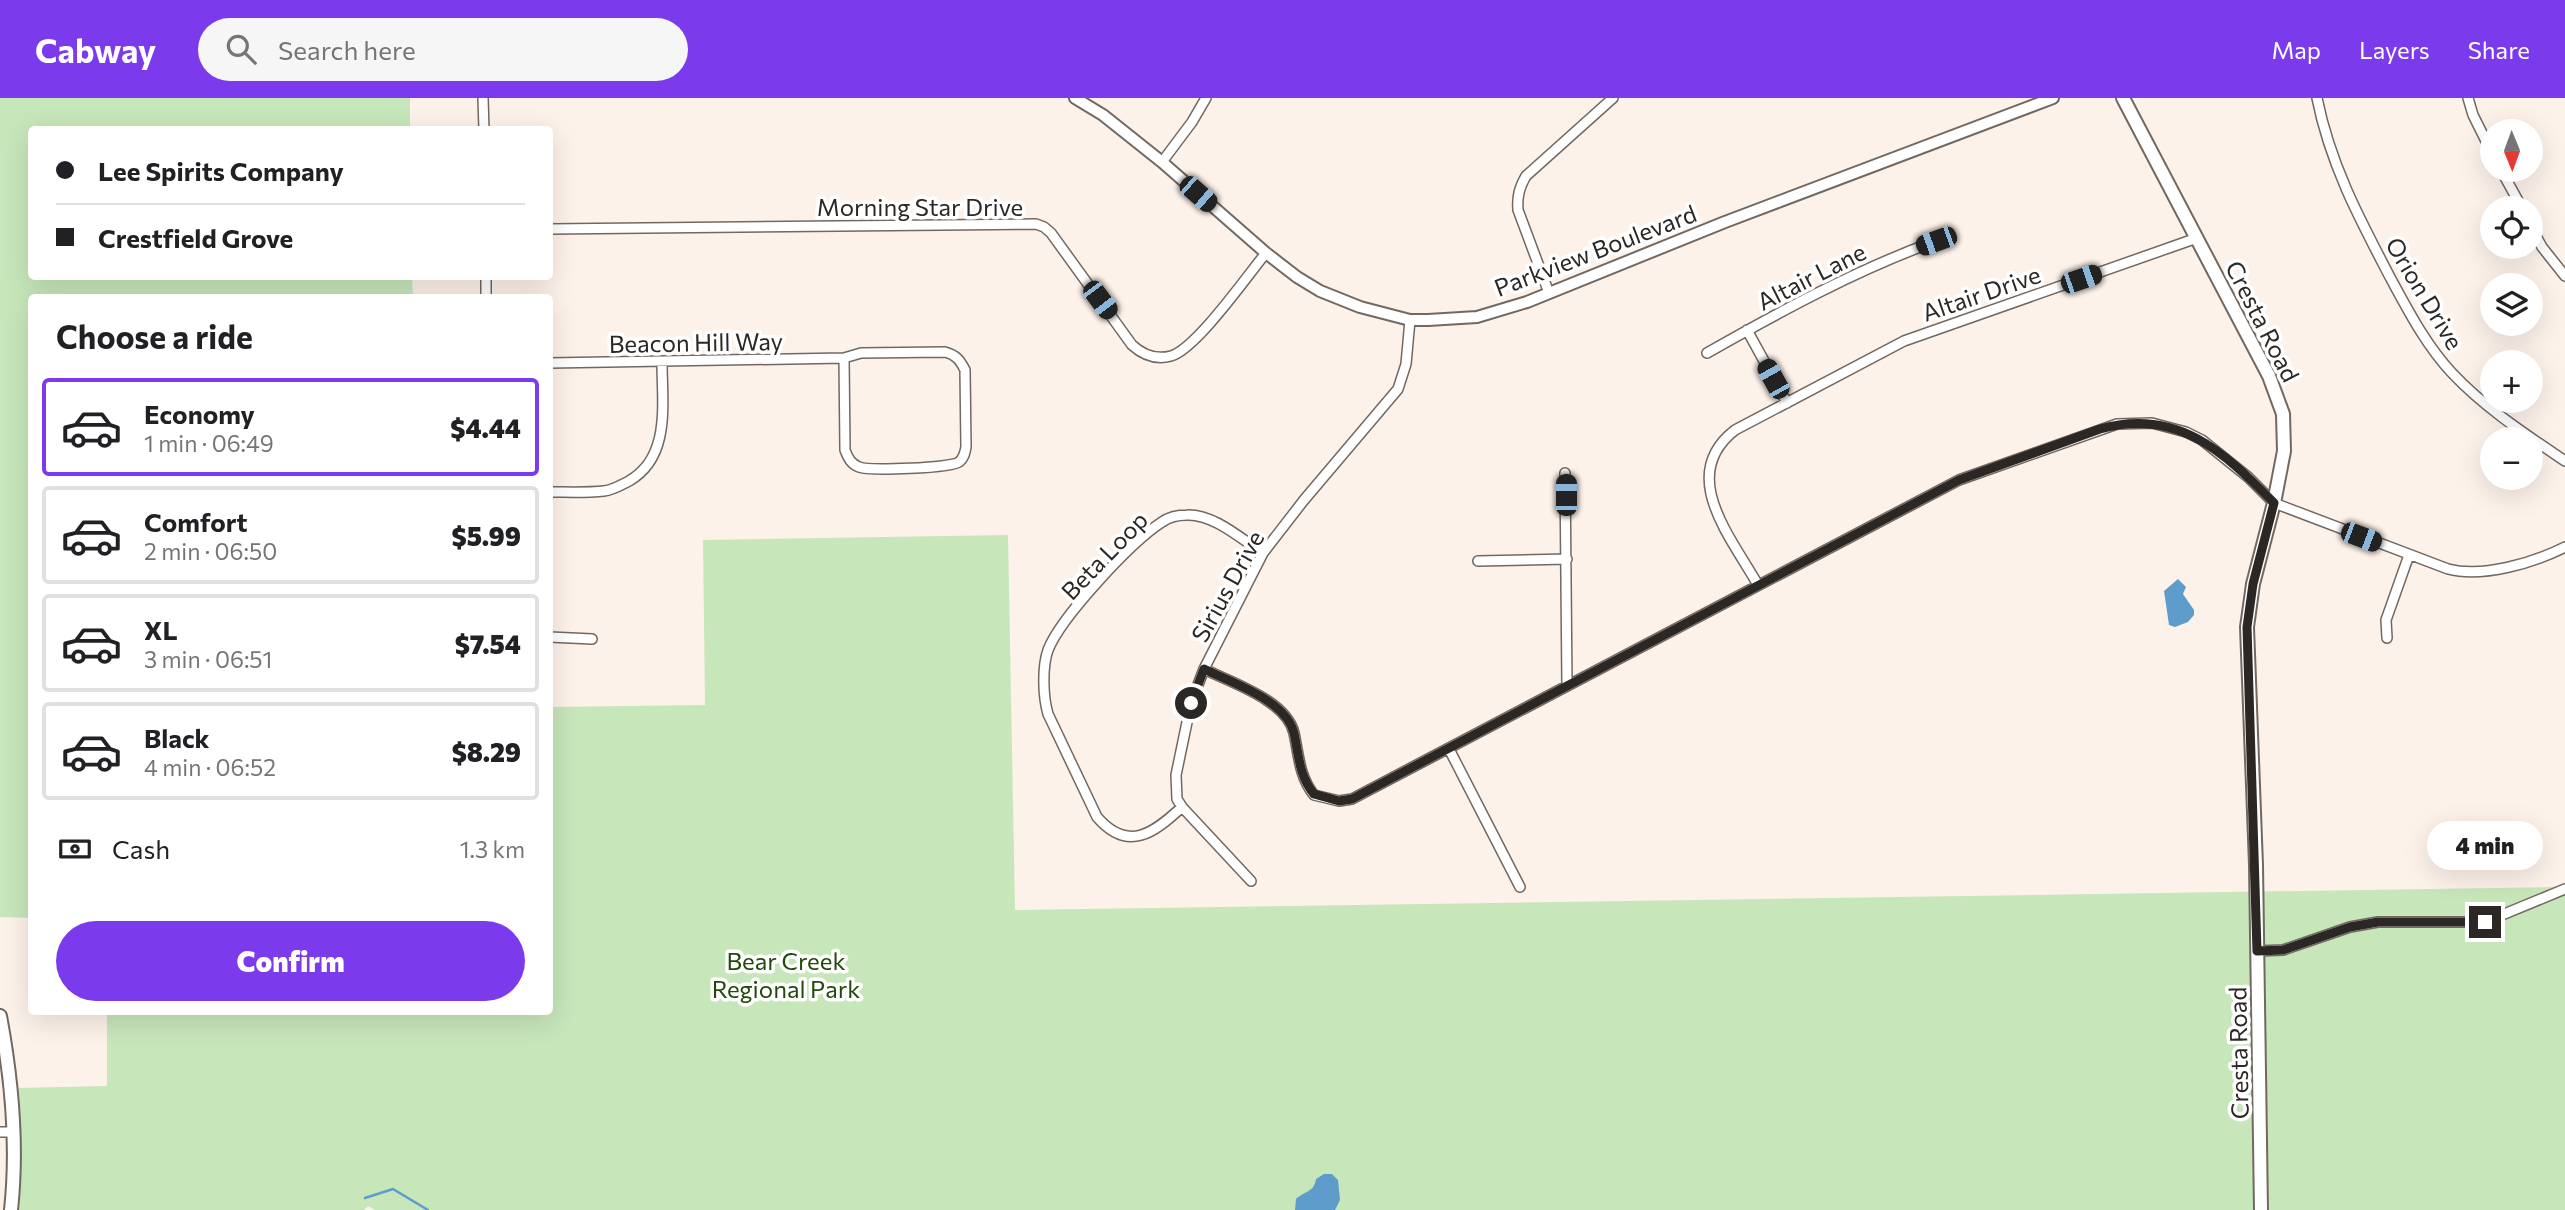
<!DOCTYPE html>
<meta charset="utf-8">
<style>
:root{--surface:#fff;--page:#f6f6f6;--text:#202124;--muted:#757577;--line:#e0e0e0;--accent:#7c3aed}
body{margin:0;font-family:Commissioner,sans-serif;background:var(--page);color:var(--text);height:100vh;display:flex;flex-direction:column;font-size:26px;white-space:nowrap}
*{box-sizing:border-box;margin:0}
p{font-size:23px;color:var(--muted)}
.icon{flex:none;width:38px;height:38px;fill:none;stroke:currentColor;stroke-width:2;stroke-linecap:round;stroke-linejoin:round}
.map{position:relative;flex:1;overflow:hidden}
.side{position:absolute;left:28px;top:196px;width:525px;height:721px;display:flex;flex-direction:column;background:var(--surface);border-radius:7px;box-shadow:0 7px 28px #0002}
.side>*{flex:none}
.hud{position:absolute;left:28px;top:28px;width:525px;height:154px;border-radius:7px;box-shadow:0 7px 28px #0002;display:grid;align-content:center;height:154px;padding:0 28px;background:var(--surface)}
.needle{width:46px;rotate:179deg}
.fabs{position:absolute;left:2480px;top:21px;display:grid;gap:14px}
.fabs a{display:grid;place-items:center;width:63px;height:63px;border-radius:50%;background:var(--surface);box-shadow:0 7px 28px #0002;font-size:35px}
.end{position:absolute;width:32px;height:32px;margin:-16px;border:9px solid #2b2724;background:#fff;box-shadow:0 0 0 4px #fff}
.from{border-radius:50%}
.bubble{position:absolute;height:49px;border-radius:24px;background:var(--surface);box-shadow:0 7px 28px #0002;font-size:23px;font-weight:800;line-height:49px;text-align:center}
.car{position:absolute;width:21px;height:42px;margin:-21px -10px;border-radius:9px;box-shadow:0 0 5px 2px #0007;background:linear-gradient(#222 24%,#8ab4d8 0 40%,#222 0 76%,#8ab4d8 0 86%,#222 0)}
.hud b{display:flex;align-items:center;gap:24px;height:66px;font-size:26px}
.hud b+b{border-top:2px solid var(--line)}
.hud i{width:18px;height:18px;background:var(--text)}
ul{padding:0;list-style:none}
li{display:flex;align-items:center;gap:21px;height:98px;margin:0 14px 10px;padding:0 14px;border:4px solid var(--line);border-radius:7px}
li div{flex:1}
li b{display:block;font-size:26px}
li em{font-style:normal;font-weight:800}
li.on{border-color:var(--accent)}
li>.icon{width:63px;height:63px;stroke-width:1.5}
h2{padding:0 28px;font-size:32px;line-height:84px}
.pay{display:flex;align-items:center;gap:18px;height:77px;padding:0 28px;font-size:26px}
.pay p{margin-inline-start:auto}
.cta{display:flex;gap:14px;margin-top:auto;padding:14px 28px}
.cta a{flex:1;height:80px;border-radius:42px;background:var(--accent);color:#fff;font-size:28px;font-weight:800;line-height:80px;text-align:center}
header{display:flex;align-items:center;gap:42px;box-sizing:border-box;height:98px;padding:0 35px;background:var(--accent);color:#fff}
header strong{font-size:33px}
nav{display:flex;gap:38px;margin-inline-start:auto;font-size:24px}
.search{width:490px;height:63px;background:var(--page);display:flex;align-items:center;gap:18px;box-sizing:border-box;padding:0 24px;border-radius:38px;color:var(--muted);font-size:26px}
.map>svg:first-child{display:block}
</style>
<header>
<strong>Cabway</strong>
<div class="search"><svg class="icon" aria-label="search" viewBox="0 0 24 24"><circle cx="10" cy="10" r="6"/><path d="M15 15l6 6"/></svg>Search here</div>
<nav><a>Map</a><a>Layers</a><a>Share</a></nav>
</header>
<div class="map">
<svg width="2565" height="1112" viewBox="0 0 2565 1112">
<rect width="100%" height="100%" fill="#fdf2ea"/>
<!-- green -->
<path fill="#c7e6ba" d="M 0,0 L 410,0 L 410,31 L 32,32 L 32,178 L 412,179 L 413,199 L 32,200 L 31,820 L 0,819 Z
M 1008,437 L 1015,812 L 2565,789 L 2565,1112 L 375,1112 L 368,1108 L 364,1112 L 19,1112 L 21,1058 L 15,990 L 107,988 L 107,914 L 550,914 L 550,609 L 705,607 L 703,442 Z"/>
<!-- water -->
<path fill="#5e9dcb" d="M 2178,481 L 2186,489 L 2183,496 L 2194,512 L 2194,517 L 2188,524 L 2175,529 L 2169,527 L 2164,493 Z
M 1324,1076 L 1332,1076 L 1338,1082 L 1340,1102 L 1335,1112 L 1295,1112 L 1296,1101 C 1304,1093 1314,1095 1316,1081 Z"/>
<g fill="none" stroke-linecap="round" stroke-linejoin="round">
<!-- stream -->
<path stroke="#5e9dcb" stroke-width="2.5" d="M 365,1100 L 393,1091 L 428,1112"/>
<defs>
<path id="minor" d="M 483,0 L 484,32
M 2317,0 C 2330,66 2360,122 2391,181 C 2409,214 2426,247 2452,275 C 2485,310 2525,336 2565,363
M 2468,0 L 2473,17 L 2492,55
M 1162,64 L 1192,24 L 1206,0
M 2501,72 L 2522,110
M 2530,127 L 2542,149 L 2565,178
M 550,131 L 1036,126 L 1044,129 L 1051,135 L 1132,247 C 1143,257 1156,262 1171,258 C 1196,251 1247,178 1266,155
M 486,178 L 486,200
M 1549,195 L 1518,112 C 1517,99 1519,90 1526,78 L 1613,0
M 1747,232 L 1787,305
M 945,254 C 956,257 960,262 965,272 L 966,349 C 965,355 964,360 959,364 C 952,370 869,373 859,369 C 851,366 848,360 845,352 L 844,260 L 861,255 Z
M 1707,255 C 1781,213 1856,172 1936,143
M 550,265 L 844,260
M 1565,375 L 1567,588
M 550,394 C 567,394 586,395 604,393 C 613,392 621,387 629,383 C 671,359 662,306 662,264
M 1478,463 L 1567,461
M 1758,487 C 1731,439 1677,377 1735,332 L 1904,243 L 2197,140
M 550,539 L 592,541
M 2387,540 L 2386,522 L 2409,457
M 1204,571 C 1232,585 1286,602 1294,635 C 1299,658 1299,678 1314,697 L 1339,703 L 1352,701 L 1959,382 L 2117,326 L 2152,325 L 2186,334 L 2202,342 L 2248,379 L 2274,405 L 2448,471 C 2483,480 2533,465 2565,449
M 1449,651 L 1520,789
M 1182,709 C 1154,735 1128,755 1097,719 L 1048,616 C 1043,599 1042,569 1048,552 C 1061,519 1131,444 1162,424 C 1169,419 1179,417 1187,417 C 1214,416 1241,441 1263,455
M 1251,783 L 1182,709 L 1177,701 L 1176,677 L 1191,605 L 1204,571 L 1263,455 L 1304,402 L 1398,291 L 1406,266 L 1410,222
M 2257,853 L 2283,852 L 2350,829 L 2378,824 L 2485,824 L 2565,791
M 0,1034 L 14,1034"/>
<path id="tertiary" d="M 1075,0 L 1103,17 L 1162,64 L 1266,155 L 1297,179 L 1320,193 L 1360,209 L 1410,222 L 1428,222 L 1477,219 L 1527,204 L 1725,124 L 2053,0"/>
<path id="secondary" d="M 2123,0 L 2269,278 L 2283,316 L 2284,353 L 2274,405 L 2253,486 L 2247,529 L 2256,767 L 2261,1112
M 0,918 C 12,982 18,1047 11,1112"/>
</defs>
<!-- minor casing -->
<use href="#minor" stroke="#716861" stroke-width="12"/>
<!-- tertiary casing -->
<use href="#tertiary" stroke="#716861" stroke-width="14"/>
<!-- secondary casing -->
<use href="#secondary" stroke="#716861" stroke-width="16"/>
<!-- minor -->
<use href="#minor" stroke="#fff" stroke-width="9"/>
<!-- tertiary -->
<use href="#tertiary" stroke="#fff" stroke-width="10"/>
<!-- secondary -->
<use href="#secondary" stroke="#fff" stroke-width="12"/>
</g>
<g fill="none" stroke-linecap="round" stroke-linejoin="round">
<!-- route -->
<path stroke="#2b2724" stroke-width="9" d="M 1191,605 L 1204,571 C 1232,585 1286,602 1294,635 C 1299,658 1299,678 1314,696 L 1339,703 L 1352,701 L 1959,382 L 2100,331 C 2177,309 2224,354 2274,405 L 2253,486 L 2247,529 L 2257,853 L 2283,852 L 2350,829 L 2378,824 L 2485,824"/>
</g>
<g text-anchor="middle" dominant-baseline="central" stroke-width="7" stroke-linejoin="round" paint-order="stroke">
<!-- street labels -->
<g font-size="24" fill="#2b2724" stroke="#fff">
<text x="920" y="108">Morning Star Drive</text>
<text transform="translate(1595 152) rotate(-21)">Parkview Boulevard</text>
<text transform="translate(1811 178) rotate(-27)">Altair Lane</text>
<text transform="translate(1981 195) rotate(-19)">Altair Drive</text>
<text transform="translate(2425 195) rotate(59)">Orion Drive</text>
<text transform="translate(2263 223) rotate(63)">Cresta Road</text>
<text transform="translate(696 244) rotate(-1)">Beacon Hill Way</text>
<text transform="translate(1104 457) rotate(-46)">Beta Loop</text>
<text transform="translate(1227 488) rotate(-61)">Sirius Drive</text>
<text transform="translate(2238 955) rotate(-91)">Cresta Road</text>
</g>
<!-- park labels -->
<g font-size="24" fill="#22490a" stroke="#fff">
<text x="786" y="862">Bear Creek<tspan x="786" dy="28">Regional Park</tspan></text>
</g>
</g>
</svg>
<div class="fabs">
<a><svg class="needle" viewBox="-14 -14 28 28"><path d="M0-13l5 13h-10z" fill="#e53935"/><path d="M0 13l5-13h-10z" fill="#757577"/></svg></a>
<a><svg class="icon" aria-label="locate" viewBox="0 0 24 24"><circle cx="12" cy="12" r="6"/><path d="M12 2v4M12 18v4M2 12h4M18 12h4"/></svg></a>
<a><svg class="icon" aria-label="layers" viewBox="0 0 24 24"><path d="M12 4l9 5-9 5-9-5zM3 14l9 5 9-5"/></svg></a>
<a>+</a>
<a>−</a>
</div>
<i class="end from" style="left:1191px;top:605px"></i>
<i class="end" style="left:2485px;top:824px"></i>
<div class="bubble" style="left:2427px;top:723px;width:116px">4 min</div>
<i class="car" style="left:1198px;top:96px;rotate:131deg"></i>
<i class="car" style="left:1936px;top:143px;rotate:250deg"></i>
<i class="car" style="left:2081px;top:181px;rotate:71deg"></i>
<i class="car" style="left:1100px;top:202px;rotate:143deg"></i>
<i class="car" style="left:1773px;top:281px;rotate:331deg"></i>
<i class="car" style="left:1566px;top:397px;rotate:0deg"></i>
<i class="car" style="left:2361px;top:439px;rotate:111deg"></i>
<div class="hud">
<b><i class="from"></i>Lee Spirits Company</b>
<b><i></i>Crestfield Grove</b>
</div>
<section class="side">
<h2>Choose a ride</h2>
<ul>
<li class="on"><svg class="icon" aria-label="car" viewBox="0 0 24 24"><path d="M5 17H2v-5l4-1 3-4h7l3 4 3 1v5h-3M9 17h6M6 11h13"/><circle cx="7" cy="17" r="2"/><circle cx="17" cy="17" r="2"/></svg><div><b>Economy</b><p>1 min · 06:49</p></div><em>$4.44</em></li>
<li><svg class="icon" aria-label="car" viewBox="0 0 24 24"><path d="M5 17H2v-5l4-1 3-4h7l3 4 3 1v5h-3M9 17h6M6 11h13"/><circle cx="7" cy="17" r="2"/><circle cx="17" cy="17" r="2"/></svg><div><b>Comfort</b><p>2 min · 06:50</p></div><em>$5.99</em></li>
<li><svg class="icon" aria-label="car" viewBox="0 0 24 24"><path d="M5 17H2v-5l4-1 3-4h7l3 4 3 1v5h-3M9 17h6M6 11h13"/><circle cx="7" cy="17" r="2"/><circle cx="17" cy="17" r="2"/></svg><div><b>XL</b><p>3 min · 06:51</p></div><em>$7.54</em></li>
<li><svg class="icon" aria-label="car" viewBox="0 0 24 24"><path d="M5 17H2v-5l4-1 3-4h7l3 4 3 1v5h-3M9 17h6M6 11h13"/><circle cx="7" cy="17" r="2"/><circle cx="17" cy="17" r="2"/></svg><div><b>Black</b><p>4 min · 06:52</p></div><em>$8.29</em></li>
</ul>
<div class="pay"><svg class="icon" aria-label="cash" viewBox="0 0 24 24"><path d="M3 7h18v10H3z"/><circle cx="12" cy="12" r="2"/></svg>Cash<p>1.3 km</p></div>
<div class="cta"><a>Confirm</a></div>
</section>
</div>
